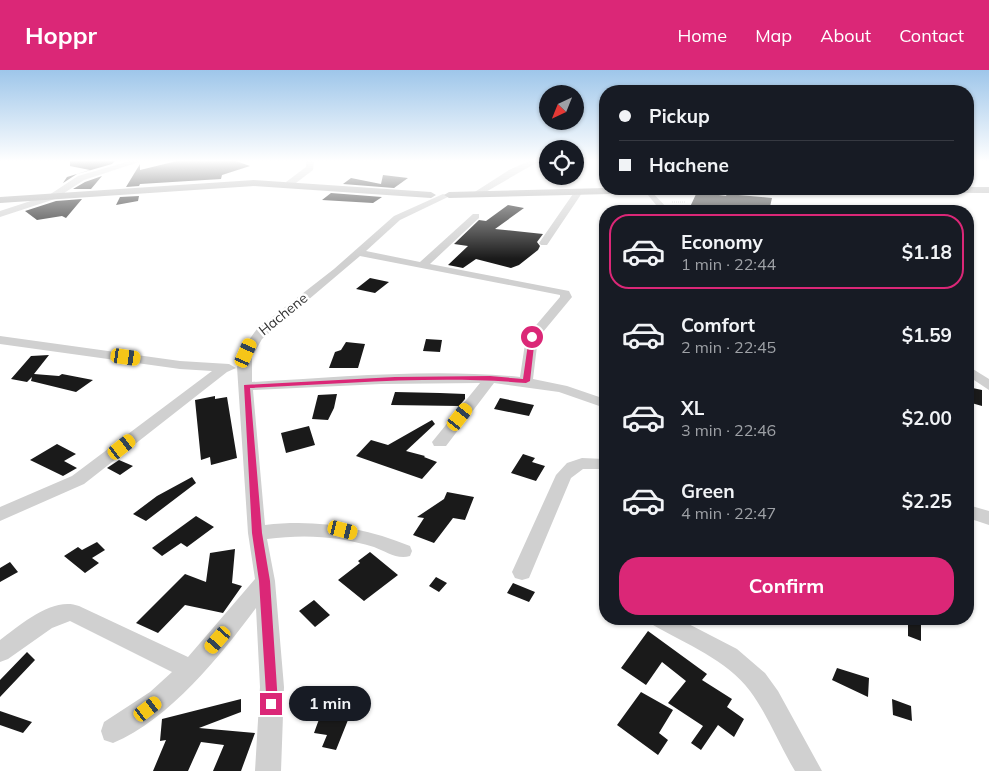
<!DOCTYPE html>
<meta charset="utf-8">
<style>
:root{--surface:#171b24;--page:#20242c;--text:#f1f3f6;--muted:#9ea1a6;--line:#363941;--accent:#db2777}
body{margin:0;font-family:Mulish,sans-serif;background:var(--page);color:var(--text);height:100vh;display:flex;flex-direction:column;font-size:19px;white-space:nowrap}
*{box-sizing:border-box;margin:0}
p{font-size:16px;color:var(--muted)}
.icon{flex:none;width:28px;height:28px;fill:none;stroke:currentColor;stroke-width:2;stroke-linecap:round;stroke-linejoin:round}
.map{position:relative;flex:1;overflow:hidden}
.panel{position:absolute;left:599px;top:135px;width:375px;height:420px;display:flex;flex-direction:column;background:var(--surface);border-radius:20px;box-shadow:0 1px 4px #0004}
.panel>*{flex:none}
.guide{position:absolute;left:599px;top:15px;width:375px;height:110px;border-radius:20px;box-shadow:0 1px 4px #0004;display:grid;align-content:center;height:110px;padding:0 20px;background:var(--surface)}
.needle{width:32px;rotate:223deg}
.controls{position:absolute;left:539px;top:15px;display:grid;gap:10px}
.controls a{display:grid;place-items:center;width:45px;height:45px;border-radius:50%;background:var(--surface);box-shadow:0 1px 4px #0004;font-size:25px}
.end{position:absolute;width:22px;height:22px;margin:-11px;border:6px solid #db2777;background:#fff;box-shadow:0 0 0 2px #fff}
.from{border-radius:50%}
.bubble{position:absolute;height:35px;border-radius:18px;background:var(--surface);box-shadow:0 1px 4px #0004;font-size:16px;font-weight:700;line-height:35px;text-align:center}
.car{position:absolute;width:15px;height:30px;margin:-15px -8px;border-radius:6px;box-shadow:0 0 4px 1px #0007;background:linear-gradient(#f5c518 24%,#345 0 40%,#f5c518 0 76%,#345 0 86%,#f5c518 0)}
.guide b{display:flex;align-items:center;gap:18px;height:48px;font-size:19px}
.guide b+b{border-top:1px solid var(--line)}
.guide i{width:12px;height:12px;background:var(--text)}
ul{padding:9px 0 0;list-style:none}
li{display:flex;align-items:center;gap:15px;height:75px;margin:0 10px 8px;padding:0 10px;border:2px solid transparent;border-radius:20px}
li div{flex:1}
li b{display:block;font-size:19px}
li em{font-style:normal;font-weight:700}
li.selected{border-color:var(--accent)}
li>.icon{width:45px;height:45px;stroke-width:1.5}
.primary-button{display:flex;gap:10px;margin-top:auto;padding:10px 20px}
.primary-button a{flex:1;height:58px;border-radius:20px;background:var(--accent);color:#fff;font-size:20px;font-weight:700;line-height:58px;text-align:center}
header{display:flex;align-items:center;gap:30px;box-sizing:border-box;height:70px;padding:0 25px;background:var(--accent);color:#fff}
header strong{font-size:24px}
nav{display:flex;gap:28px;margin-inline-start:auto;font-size:18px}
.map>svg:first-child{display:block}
</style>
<header>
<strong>Hoppr</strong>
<nav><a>Home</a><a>Map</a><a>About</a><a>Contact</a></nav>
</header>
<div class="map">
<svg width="989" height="701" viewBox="0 0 989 701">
<rect width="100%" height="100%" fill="#fff"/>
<!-- building -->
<path fill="#1a1a1a" d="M 70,90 L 116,90 L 112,94 L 77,104 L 63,113 L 67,107 L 90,100 L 70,96 Z
M 181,90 L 233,90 L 250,96 L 222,105 L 221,109 L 140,114 L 139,116 L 126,117 L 140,94 L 140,100 Z
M 383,105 L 408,108 L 394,118 L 343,114 L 351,108 L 381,114 Z
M 102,106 L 91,119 L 73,119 L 85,112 Z
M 697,122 L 726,126 L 727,124 L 772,128 L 769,141 L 726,141 L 690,137 Z
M 331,123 L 382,127 L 373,133 L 322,130 Z
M 139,126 L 138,131 L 116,135 L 120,127 Z
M 82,129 L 66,148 L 62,146 L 37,150 L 25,141 L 56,131 Z
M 508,135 L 524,138 L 495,159 L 543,164 L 537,172 L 540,176 L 538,180 L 519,195 L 511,198 L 476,189 L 463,198 L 448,195 L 468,176 L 454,174 L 479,150 L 486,151 Z
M 370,208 L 389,212 L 375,223 L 356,219 Z
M 426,269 L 442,270 L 440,282 L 423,281 Z
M 346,272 L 365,274 L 358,298 L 329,298 L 335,282 L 341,280 Z
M 49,285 L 34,304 L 59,306 L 62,304 L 93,310 L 76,322 L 31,311 L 32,307 L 27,312 L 11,309 L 31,286 Z
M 968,317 L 982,320 L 982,336 L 968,332 Z
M 395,322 L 440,323 L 465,324 L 465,329 L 459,336 L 391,335 Z
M 337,324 L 334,338 L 328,350 L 312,349 L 318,325 Z
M 215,326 L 215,329 L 227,327 L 237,388 L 211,395 L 210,387 L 201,390 L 195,330 Z
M 500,328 L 534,335 L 529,346 L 494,339 Z
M 432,350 L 435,354 L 406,381 L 425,386 L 424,387 L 437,392 L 422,409 L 356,386 L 371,370 L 388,375 Z
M 309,356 L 315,375 L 286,383 L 281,363 Z
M 57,374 L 76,384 L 64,391 L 77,398 L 63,406 L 30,390 Z
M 523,384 L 535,388 L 532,392 L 545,396 L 536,411 L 511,403 Z
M 119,390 L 133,396 L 120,405 L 107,398 Z
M 192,407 L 196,413 L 146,451 L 133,444 L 157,426 Z
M 447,422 L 474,427 L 465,450 L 453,448 L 434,473 L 413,465 L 424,448 L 417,447 L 444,429 Z
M 196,446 L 214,457 L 187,477 L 181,473 L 162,486 L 152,478 Z
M 97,472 L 105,480 L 92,488 L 99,493 L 85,503 L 64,486 L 78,477 L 82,480 Z
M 235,479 L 232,513 L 242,516 L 223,543 L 185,535 L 158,563 L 136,553 L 185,504 L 206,512 L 210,483 Z
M 370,482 L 398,505 L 364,531 L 338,510 L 360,493 L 358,491 Z
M 10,492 L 18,502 L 0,512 L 0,498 Z
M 436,507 L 447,513 L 439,522 L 429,516 Z
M 513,513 L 535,522 L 529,532 L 507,523 Z
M 314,530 L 330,545 L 315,557 L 299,541 Z
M 908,549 L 921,549 L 921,571 L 908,566 Z
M 648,561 L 707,604 L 702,610 L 732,629 L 727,637 L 744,649 L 734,667 L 718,655 L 701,680 L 691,673 L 703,656 L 668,633 L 686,611 L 662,592 L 646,615 L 621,598 Z
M 27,582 L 35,590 L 0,627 L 0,610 Z
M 837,598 L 869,608 L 868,627 L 832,610 Z
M 330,617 L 347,628 L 331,647 L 348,650 L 336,680 L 322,677 L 327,665 L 314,663 L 326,630 L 321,627 Z
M 641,622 L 673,640 L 659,663 L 668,670 L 658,685 L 617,655 Z
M 241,629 L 241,642 L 199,658 L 255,663 L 241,701 L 213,701 L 224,675 L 201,672 L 188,701 L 153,701 L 166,670 L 160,671 L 162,649 Z
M 892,629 L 911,636 L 912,651 L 893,645 Z
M 0,641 L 32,652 L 23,663 L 0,655 Z"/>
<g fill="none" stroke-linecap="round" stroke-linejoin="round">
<!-- path -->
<path stroke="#cdcdcd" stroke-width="1" stroke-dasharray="1 1" stroke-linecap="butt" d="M 723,125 L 725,119
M 672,132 L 685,132"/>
<!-- minor -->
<path fill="#d0d0d0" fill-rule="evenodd" d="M 133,90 L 145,90 L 84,110 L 55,129 L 0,147 L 0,141 L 49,125 L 78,106 Z
M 307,90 L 314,90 L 313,100 L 292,116 L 286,116 L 286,112 L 306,97 Z
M 531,90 L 541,90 L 477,127 L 470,125 L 509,100 Z
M 643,119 L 649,119 L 670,141 L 661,141 Z
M 575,121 L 582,123 L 547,175 L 541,175 L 539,173 Z
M 443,124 L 450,126 L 400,150 L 366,181 L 420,192 L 473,144 L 479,144 L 479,148 L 430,194 L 569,221 L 572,227 L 538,268 L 533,309 L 567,316 L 605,329 L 605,338 L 559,322 L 494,313 L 446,376 L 434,376 L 432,372 L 480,313 L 381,314 L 253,320 L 265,455 C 317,449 362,457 410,476 L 412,481 L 410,486 C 397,490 385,481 374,477 C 339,466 304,464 267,469 L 275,511 L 284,617 L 281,701 L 255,701 L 260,617 L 256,538 C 221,585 169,650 113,673 L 104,670 L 101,661 L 104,652 L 150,622 L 172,602 L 70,551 L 52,558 L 8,589 L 0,592 L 0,570 C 20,555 53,526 79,536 L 188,587 L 255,509 L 248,463 L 237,297 L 243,278 L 257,259 L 334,199 L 394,146 ZM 360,186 L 560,225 L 560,227 L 526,267 L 520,307 C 433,298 339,307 252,312 L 252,287 L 262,269 Z
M 0,266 L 180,291 L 229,294 L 236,298 L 227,302 L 84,414 L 0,451 L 0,437 L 72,406 L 212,301 L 180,299 L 0,274 Z
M 968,296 L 989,309 L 989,320 L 968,306 Z
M 582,388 L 605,389 L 605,399 L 583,399 L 571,408 L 529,508 L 522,510 L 515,508 L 512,502 L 556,405 L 567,393 Z
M 968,435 L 989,441 L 989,455 L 968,448 Z
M 650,549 L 679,549 L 737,579 L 765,603 L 778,621 L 822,701 L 795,701 C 779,675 768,645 750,621 C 727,590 686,574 653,555 Z"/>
<!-- major -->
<path fill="#ababab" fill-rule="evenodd" d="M 254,110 L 431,122 L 436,125 L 431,128 L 254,116 L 0,133 L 0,127 Z
M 968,117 L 989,117 L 989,123 L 811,122 L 806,119 L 968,119 Z
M 605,118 L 696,119 L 691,122 L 449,128 L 444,125 L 449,122 Z"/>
</g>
<!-- sky -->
<linearGradient id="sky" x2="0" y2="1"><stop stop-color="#9ec6ea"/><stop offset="0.48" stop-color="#fff"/><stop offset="1" stop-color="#fff" stop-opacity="0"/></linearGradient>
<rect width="989" height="189" fill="url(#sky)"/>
<!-- route -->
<path fill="#db2777" d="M 532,265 L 535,267 L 530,311 L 526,313 C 435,305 342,314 250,318 L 262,463 L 270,511 L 278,634 L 276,639 L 271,641 L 267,639 L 259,511 L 252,463 L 244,315 L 395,307 L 490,306 L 523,309 L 529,267 Z"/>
<g text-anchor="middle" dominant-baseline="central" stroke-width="5" stroke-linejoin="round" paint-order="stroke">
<!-- street labels -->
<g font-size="14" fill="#333" stroke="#fff">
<text transform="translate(283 244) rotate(-39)">Hachene</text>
</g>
</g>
</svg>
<div class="controls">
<a><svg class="needle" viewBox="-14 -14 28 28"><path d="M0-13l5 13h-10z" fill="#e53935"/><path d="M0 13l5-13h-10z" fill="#9ea1a6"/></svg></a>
<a><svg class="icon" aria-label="locate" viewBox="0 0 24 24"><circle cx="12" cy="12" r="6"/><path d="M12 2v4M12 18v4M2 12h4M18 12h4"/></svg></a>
</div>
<i class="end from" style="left:532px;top:267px"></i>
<i class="end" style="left:271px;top:634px"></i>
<div class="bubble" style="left:289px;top:616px;width:82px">1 min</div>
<i class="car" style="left:246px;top:283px;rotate:24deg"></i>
<i class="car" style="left:126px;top:287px;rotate:98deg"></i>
<i class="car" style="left:460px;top:347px;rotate:38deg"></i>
<i class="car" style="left:122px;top:377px;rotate:52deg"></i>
<i class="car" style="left:343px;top:460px;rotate:104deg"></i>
<i class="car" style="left:218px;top:570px;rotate:221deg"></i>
<i class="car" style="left:148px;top:639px;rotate:53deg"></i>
<div class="guide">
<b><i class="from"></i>Pickup</b>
<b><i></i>Hachene</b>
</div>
<section class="panel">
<ul>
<li class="selected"><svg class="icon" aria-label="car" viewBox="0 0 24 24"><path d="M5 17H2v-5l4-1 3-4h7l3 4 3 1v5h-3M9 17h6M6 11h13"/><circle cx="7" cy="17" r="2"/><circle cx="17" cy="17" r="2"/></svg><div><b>Economy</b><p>1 min · 22:44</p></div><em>$1.18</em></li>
<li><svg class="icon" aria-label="car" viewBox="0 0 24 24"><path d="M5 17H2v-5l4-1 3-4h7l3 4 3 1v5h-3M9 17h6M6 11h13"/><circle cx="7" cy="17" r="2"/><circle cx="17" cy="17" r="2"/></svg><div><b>Comfort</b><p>2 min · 22:45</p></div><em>$1.59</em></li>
<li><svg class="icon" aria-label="car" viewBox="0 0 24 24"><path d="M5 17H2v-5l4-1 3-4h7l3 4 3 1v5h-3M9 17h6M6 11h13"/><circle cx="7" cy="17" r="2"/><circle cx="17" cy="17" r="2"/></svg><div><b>XL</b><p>3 min · 22:46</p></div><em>$2.00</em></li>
<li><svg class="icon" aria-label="car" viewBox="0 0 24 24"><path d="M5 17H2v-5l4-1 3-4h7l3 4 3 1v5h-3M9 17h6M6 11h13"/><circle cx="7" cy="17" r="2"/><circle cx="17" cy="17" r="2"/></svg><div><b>Green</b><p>4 min · 22:47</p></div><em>$2.25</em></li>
</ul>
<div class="primary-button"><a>Confirm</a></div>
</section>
</div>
